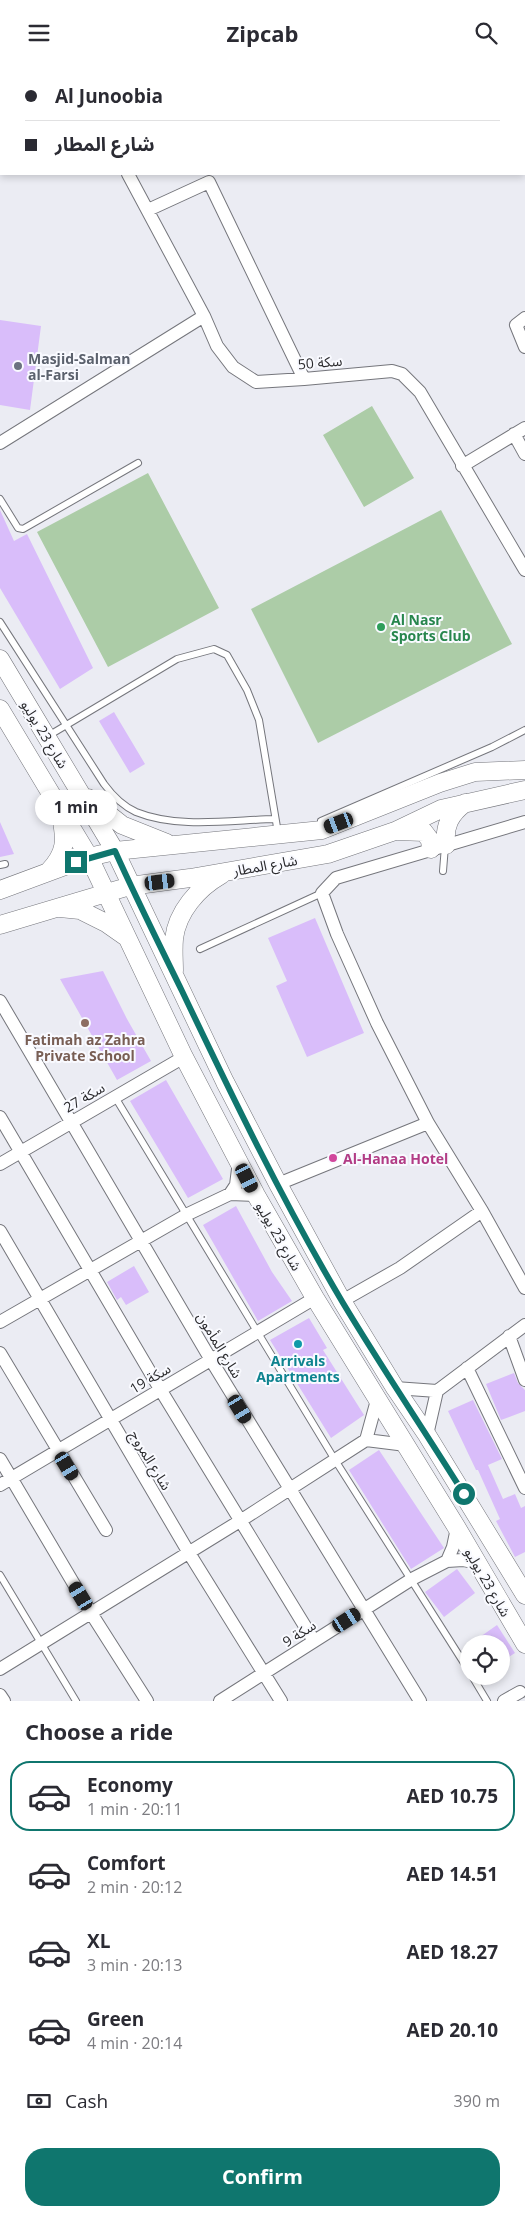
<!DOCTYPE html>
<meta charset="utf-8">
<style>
:root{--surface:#fff;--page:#f7f7f7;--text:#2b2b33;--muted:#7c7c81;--line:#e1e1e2;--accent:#0f766e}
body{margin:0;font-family:"Open Sans","Noto Sans Arabic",sans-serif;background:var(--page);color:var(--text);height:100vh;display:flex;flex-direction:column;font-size:19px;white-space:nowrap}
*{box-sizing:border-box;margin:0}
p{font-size:16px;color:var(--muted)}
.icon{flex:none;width:28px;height:28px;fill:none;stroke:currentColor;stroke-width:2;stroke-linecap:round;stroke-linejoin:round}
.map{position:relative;height:1636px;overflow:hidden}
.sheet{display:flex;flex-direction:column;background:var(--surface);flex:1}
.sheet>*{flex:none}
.hud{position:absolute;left:0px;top:0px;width:525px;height:110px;box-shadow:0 2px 8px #0003;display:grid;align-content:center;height:110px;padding:0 25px;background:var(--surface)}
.tools{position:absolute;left:460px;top:1570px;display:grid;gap:10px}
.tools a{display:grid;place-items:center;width:50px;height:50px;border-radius:50%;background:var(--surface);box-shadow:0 2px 8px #0003;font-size:25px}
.end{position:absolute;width:22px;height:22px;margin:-11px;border:6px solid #0f766e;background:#fff;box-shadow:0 0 0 2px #fff}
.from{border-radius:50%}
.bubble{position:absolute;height:35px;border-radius:18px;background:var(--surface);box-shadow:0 2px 8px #0003;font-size:16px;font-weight:700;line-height:35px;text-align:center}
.car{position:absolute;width:15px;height:30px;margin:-15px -8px;border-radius:6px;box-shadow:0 0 4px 1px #0007;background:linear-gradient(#222 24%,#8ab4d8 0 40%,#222 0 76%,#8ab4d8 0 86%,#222 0)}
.hud b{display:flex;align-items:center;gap:18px;height:48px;font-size:19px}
.hud b+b{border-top:1px solid var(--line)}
.hud i{width:12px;height:12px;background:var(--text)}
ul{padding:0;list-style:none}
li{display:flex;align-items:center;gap:15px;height:70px;margin:0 10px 8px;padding:0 15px;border:2px solid transparent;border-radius:20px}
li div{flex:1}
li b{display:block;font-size:19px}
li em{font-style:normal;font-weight:700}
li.selected{border-color:var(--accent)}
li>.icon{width:45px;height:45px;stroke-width:1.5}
h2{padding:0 25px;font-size:22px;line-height:60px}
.pay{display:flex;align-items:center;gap:12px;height:55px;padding:0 25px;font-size:19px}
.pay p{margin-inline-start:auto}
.action{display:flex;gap:10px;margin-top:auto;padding:10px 25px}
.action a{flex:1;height:58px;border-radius:20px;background:var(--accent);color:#fff;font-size:20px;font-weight:700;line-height:58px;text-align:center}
header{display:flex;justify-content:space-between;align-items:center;height:65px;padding:0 25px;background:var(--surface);font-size:22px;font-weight:700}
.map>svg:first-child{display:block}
</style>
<header><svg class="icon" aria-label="menu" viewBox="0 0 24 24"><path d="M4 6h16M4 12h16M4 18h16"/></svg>Zipcab<svg class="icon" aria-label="search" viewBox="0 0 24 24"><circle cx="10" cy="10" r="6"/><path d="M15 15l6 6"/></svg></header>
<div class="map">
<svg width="525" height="1636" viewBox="0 0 525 1636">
<rect width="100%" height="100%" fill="#ebecf3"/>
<!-- green -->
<path fill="#accca7" d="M 372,341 L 414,413 L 364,442 L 323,370 Z
M 148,408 L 219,543 L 108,602 L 37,467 Z
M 441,445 L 512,579 L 318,678 L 251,544 Z"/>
<!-- building -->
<path fill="#d9bdfa" d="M 0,255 L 41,261 L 30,345 L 0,340 Z
M 0,445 L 14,476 L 27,469 L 93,603 L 60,624 L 0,523 Z
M 114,647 L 145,699 L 130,708 L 99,656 Z
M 0,757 L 14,789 L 0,792 Z
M 315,853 L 364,968 L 307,992 L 276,921 L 287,916 L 268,873 Z
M 103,906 L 127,954 L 151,996 L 117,1015 L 60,914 Z
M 166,1015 L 223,1114 L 188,1133 L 130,1036 Z
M 236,1141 L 272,1207 L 292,1236 L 258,1256 L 203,1160 Z
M 134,1201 L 149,1227 L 126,1240 L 121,1232 L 117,1235 L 107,1217 Z
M 309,1253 L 327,1283 L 323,1285 L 364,1350 L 331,1373 L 270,1275 Z
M 514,1308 L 518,1318 L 525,1325 L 525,1346 L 501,1355 L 486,1319 Z
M 473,1335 L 502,1394 L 488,1400 L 503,1434 L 515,1429 L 521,1443 L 525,1441 L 525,1487 L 515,1492 L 496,1456 L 500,1454 L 478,1405 L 476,1405 L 448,1346 Z
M 379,1385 L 444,1483 L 411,1504 L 349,1405 Z
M 457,1504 L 475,1528 L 444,1552 L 425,1527 Z
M 497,1560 L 515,1588 L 501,1597 L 501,1579 L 470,1579 Z"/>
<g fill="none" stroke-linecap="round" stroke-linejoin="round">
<defs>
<path id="lane" d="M 200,0 L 201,1
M 249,0 L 250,1
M 435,0 L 435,1
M 500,0 L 501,1
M 524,45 L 525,47
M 0,434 L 18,463 L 23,464 L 138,398
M 0,557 L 104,719 C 112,730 123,741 136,747 C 178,764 231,755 275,754
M 48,671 L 177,594 L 214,584 L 227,590 L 247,625 L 259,655 L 278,768
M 321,756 L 492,682 L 525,665
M 0,800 L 5,799
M 443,806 L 445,781
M 200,884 L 322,828
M 115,1032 L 335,1395 L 469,1606
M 0,1510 L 76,1636
M 472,1611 L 487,1636"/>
<path id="street" d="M 4,0 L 5,1
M 85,0 L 86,1
M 166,1 L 168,0
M 0,43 L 1,43
M 128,109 L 204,251 L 217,281 L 233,302 L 256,317 L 304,314 L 392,306 L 402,309 L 420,327 L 525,505
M 148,145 L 209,117 L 304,314
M 525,253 L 516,260 L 525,282
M 514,369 L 525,389
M 0,378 L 204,251
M 462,401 L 525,363
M 525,757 L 336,813 L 322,828 L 337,869 L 377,958 L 428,1058 L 482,1146 L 525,1223
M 0,936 L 211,1295 L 420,1636
M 0,1052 L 160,1324 L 314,1576
M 0,1099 L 184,992
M 278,1119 L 428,1058
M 230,1129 L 236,1120 L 239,1096
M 0,1166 L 189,1488 L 281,1636
M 342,1236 L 400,1203 L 482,1146
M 0,1257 L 188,1149 L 230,1129 L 256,1130
M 509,1271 L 525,1315
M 0,1288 L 106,1465
M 467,1303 L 525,1423
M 395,1323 L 437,1326 L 525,1260
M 427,1370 L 437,1326
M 366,1375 L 377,1335
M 0,1394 L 91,1548 L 147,1636
M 0,1420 L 315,1233
M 447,1496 L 453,1482 L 457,1463
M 0,1604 L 240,1456 L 366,1375 L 406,1380
M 0,1630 L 4,1636
M 220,1636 L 412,1514 L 447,1496 L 463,1495 L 478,1498
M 504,1636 L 520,1627"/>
<path id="secondary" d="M 0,594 L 115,786 L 225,1017 L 278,1119 L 342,1236 L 395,1323 L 427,1370 L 525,1530
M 0,644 L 89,792 L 184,992 L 256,1130 L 315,1233 L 457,1463 L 525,1579
M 88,733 L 122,760 L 167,778
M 398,766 L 424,767 L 430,775 L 431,784
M 446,780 C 444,761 450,749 465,738
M 49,806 C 66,788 66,775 61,752
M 0,825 L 89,792 L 115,786 L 322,765 L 440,718 L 475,707 L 525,705
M 60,843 L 80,845 L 106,858 L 126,872
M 0,860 L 130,821 L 190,813 L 328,789 L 395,766 L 441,744 L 525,725
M 174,906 C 174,896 173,885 174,874 C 177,847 198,823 221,810"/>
</defs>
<!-- lane casing -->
<use href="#lane" stroke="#75767c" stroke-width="8"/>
<!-- street casing -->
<use href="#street" stroke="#75767c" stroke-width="14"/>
<!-- secondary casing -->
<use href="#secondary" stroke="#75767c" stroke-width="19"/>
<!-- lane -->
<use href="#lane" stroke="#fff" stroke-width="6"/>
<!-- street -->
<use href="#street" stroke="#fff" stroke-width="12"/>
<!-- secondary -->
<use href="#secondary" stroke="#fff" stroke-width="18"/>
</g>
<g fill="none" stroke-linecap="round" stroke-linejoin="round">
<!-- route -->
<path stroke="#0f766e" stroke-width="6" d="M 76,797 L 115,786 C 136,833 159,879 182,926 C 232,1031 283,1137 343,1238 C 382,1303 424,1365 464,1429"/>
</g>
<!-- markers -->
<circle fill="#6b7280" stroke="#f9faff" stroke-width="2" cx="18" cy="301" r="5"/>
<circle fill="#2e9e5b" stroke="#f9faff" stroke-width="2" cx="381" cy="562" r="5"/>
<circle fill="#8d6e63" stroke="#f9faff" stroke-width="2" cx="85" cy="958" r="5"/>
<circle fill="#d1479c" stroke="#f9faff" stroke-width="2" cx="333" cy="1093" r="5"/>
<circle fill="#0f9aa8" stroke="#f9faff" stroke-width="2" cx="298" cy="1279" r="5"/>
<g text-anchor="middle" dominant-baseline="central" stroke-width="4" stroke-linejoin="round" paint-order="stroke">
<!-- worship labels -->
<g font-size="14" font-weight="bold" fill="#5b616d" stroke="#f9faff" text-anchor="start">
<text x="28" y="293">Masjid-Salman<tspan x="28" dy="16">al-Farsi</tspan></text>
</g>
<!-- street labels -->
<g font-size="14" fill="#2b2b2e" stroke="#f9faff">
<text transform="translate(320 297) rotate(-5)">سكة 50</text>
<text transform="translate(45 669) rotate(59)">شارع 23 يوليو</text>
<text transform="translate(265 800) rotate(-10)">شارع المطار</text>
<text transform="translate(84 1032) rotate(-30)">سكة 27</text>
<text transform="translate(279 1171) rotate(60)">شارع 23 يوليو</text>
<text transform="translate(220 1280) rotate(59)">شارع المأمون</text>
<text transform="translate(150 1313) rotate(-31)">سكة 19</text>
<text transform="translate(151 1395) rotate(59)">شارع المروج</text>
<text transform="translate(488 1517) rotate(60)">شارع 23 يوليو</text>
<text transform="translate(299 1568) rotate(-33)">سكة 9</text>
</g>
<!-- leisure labels -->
<g font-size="14" font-weight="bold" fill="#27864d" stroke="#f9faff" text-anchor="start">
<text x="391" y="554">Al Nasr<tspan x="391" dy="16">Sports Club</tspan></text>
</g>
<!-- education labels -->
<g font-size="14" font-weight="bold" fill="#785e54" stroke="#f9faff">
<text x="85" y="974">Fatimah az Zahra<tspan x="85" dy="16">Private School</tspan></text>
</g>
<!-- hotel labels -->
<g font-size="14" font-weight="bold" fill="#b23c85" stroke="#f9faff" text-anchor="start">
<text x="343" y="1093">Al-Hanaa Hotel</text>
</g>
<!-- culture labels -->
<g font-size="14" font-weight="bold" fill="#0d838f" stroke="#f9faff">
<text x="298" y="1295">Arrivals<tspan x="298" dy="16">Apartments</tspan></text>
</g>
</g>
</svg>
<div class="tools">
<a><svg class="icon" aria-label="locate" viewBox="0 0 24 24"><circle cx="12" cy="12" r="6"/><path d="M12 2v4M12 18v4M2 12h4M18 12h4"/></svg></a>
</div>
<i class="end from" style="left:464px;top:1429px"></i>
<i class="end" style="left:76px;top:797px"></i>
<div class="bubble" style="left:35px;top:725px;width:82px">1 min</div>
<i class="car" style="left:339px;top:758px;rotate:249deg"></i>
<i class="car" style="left:160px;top:817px;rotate:83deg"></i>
<i class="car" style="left:247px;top:1113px;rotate:153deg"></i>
<i class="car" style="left:240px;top:1344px;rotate:149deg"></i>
<i class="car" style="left:67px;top:1401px;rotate:149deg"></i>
<i class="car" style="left:81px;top:1531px;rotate:329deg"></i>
<i class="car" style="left:347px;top:1555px;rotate:58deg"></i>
<div class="hud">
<b><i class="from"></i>Al Junoobia</b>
<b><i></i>شارع المطار</b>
</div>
</div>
<section class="sheet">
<h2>Choose a ride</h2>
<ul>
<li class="selected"><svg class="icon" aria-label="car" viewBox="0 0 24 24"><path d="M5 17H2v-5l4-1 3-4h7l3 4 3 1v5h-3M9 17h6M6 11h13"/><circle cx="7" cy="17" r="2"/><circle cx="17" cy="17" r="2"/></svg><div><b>Economy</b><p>1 min · 20:11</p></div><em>AED 10.75</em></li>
<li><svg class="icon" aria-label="car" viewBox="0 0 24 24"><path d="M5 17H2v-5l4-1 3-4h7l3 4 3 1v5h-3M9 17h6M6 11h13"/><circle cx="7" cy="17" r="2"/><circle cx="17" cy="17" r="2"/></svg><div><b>Comfort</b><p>2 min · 20:12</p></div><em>AED 14.51</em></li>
<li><svg class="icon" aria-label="car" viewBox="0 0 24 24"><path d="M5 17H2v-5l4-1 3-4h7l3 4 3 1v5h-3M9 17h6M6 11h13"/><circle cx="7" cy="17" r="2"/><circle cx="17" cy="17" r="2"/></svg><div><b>XL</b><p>3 min · 20:13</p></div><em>AED 18.27</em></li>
<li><svg class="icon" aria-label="car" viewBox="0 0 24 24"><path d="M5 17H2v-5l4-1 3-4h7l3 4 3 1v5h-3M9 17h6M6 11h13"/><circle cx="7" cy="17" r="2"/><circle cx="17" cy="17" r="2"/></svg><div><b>Green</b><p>4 min · 20:14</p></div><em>AED 20.10</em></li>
</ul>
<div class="pay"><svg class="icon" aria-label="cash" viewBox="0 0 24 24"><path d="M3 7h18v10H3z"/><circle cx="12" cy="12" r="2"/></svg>Cash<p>390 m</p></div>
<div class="action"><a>Confirm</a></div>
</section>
